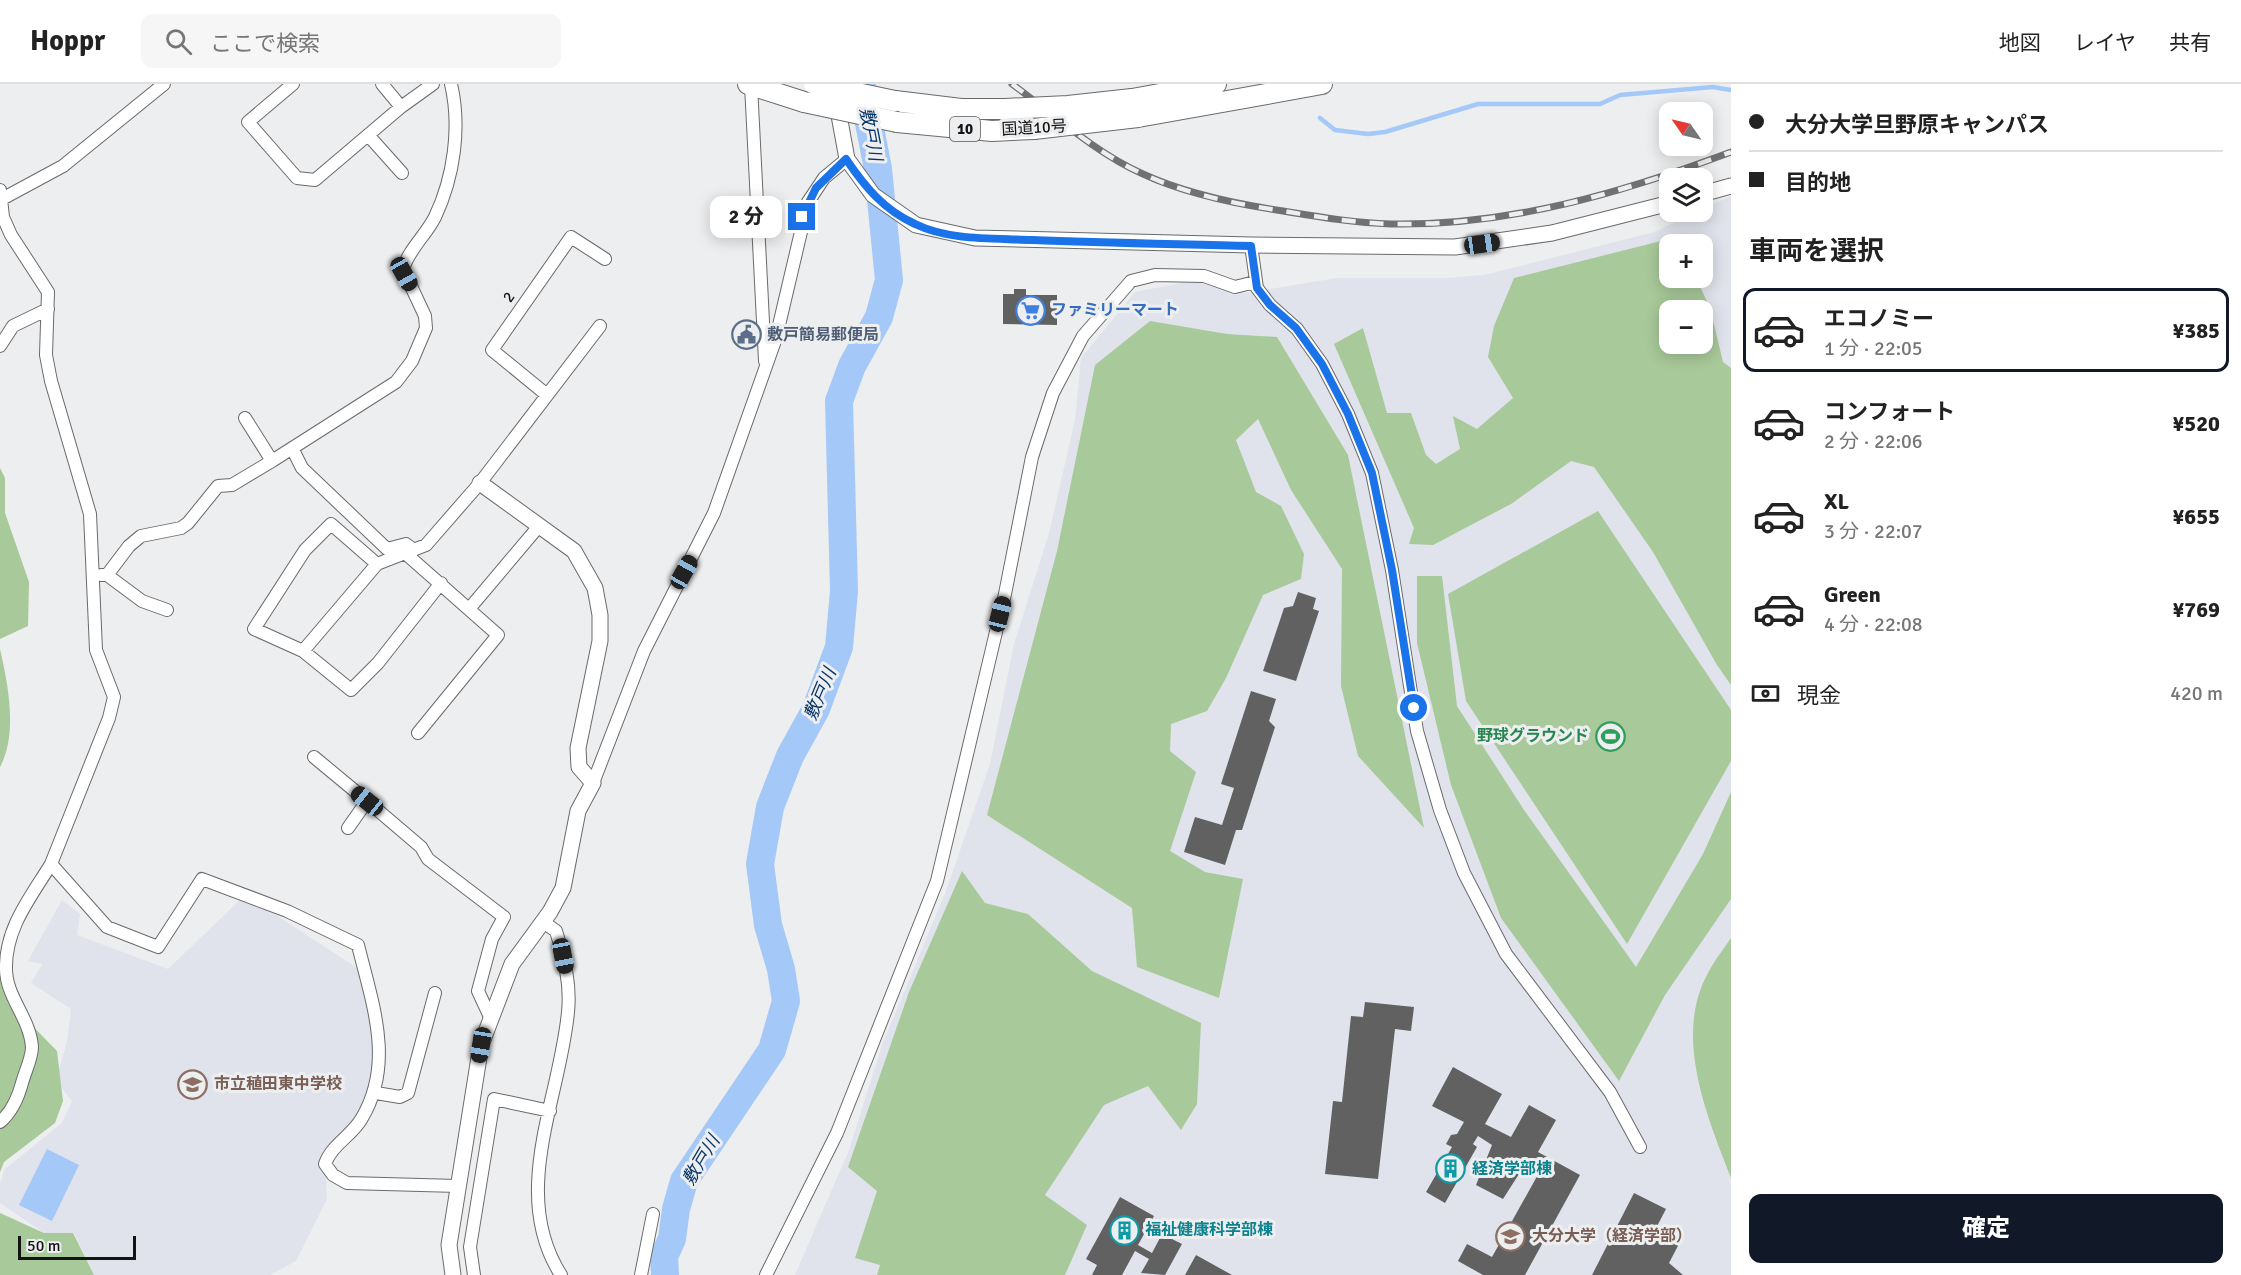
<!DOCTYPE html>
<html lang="ja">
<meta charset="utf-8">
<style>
:root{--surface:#fff;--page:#f6f6f6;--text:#222;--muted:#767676;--line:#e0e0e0;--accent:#111827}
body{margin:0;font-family:Signika,"Noto Sans JP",sans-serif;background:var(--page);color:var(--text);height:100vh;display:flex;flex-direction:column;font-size:22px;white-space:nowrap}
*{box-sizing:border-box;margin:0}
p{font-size:20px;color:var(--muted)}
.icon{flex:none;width:33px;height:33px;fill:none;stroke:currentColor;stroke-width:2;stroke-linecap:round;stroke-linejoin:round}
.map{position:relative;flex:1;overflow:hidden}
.sheet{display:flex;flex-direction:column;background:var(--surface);width:510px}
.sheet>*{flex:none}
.hud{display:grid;align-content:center;height:132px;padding:0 18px;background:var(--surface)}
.needle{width:39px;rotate:304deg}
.tools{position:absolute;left:1659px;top:18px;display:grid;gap:12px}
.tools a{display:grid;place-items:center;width:54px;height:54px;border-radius:12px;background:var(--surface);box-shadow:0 3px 15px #0003;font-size:30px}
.scale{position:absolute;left:18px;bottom:15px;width:118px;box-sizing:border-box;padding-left:6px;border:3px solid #141415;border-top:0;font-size:16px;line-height:21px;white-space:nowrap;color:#141415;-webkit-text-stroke:4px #edeeef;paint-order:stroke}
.end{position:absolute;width:27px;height:27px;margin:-14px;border:8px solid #1a73e8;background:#fff;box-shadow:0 0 0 3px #fff}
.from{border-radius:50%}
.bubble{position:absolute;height:42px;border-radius:12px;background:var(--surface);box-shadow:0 3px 15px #0003;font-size:20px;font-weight:800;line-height:42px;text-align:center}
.car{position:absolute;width:18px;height:36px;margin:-18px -9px;border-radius:8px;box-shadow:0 0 4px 2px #0007;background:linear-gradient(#222 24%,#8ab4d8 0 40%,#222 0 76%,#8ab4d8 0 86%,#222 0)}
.hud b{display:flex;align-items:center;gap:21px;height:57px;font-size:22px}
.hud b+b{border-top:2px solid var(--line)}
.hud i{width:15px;height:15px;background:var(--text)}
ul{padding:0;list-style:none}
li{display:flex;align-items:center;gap:18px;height:84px;margin:0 12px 9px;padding:0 6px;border:3px solid transparent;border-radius:12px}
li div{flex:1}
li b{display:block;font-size:22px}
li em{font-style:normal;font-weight:800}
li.current{border-color:var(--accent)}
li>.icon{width:54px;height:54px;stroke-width:1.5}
h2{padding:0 18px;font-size:27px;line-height:72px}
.pay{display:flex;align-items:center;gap:15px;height:66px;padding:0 18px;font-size:22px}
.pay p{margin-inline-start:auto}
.button{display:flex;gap:12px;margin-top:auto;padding:12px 18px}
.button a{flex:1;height:69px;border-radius:12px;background:var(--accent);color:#fff;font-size:24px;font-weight:800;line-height:69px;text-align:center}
header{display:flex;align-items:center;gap:36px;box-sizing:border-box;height:84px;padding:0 30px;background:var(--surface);border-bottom:2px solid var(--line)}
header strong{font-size:28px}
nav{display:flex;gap:33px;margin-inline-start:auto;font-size:21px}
.search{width:420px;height:54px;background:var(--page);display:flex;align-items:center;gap:15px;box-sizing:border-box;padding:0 21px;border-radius:12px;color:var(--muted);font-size:22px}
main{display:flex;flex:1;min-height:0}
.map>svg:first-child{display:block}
</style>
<header>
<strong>Hoppr</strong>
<div class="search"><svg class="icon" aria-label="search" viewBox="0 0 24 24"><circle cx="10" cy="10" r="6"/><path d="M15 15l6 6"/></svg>ここで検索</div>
<nav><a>地図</a><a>レイヤ</a><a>共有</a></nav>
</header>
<main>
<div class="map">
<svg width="1731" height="1191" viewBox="0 0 1731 1191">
<rect width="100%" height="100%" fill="#edeeef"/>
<!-- built -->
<path fill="#e0e3ec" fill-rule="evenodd" d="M 1731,112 L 1731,1191 L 795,1191 L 849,1066 L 882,961 L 946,807 L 990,680 L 1014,560 L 1049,449 L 1075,336 L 1081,274 L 1135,208 L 1191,197 L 1246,209 L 1337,194 L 1447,194 L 1484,191 L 1654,148 ZM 1670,160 L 1702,160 L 1702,194 L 1670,194 ZM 1670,226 L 1702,226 L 1702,260 L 1670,260 Z
M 245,811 L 365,889 L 379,972 L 361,1037 L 325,1080 L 327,1115 L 296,1177 L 270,1191 L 94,1191 L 74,1149 L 44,1149 L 0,1119 L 0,1100 L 5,1085 L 62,1039 L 72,1017 L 56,997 L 67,957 L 71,925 L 31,899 L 42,880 L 28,877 L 62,816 L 80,830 L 77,851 L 168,885 Z"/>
<!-- green -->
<path fill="#a8c999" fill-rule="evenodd" d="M 1677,153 L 1680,160 L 1670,160 L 1670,194 L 1696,194 L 1710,224 L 1723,278 L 1731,284 L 1731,601 L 1717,581 L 1653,468 L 1594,383 L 1571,377 L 1511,420 L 1433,461 L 1409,460 L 1414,444 L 1334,260 L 1363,244 L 1387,329 L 1411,329 L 1426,371 L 1436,380 L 1460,365 L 1453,332 L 1477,345 L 1513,314 L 1488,273 L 1494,242 L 1514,194 ZM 1702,226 L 1702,260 L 1670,260 L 1670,226 Z
M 1150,237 L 1227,250 L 1277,253 L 1348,371 L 1424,744 L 1358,672 L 1341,602 L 1342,485 L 1291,406 L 1258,335 L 1236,356 L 1256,408 L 1281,422 L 1304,470 L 1301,495 L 1263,511 L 1226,594 L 1207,627 L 1171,640 L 1170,667 L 1196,688 L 1170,767 L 1205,788 L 1243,795 L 1219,914 L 1137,883 L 1132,824 L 987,731 L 1057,467 L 1095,281 Z
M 0,384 L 5,394 L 5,429 L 29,498 L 28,542 L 0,555 Z
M 1598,427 L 1731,626 L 1731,677 L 1627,860 L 1466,617 L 1448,510 Z
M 1417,492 L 1442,492 L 1457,622 L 1524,726 L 1636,883 L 1703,770 L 1731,708 L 1731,815 L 1665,911 L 1619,997 L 1501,834 L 1451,701 L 1417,559 Z
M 0,565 C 8,600 18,650 0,683 Z
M 962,787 L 985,819 L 1028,830 L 1092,887 L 1201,939 L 1197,1020 L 1181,1046 L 1148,1002 L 1104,1021 L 1045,1111 L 1087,1141 L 1065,1191 L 877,1191 L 880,1181 L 855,1174 L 877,1107 L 848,1083 L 909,908 Z
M 1731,854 L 1731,1094 C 1707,1032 1673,952 1708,889 C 1714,877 1723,866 1731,854 Z
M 0,887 L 15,924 L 57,967 L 63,1017 L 55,1039 L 4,1078 L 0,1088 Z
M 0,1129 L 44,1149 L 73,1149 L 94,1191 L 0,1191 Z"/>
<!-- water -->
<path fill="#a4c8f7" d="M 47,1065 L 79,1081 L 52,1137 L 19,1121 Z"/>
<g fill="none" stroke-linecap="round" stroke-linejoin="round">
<!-- stream -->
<path stroke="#a4c8f7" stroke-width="4.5" d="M 1320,34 L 1335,46 L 1368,50 L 1385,48 L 1478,20 L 1600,20 L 1620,11 L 1713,3 L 1731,6"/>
<!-- river -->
<path stroke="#a4c8f7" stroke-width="28" d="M 665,1191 L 664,1172 L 672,1155 L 676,1125 L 684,1097 L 772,966 L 786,917 L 781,885 L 768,841 L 760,780 L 770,723 L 790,672 L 816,625 L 839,563 L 844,507 L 839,317 L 852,282 L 879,233 L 889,196 L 878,85 L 862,3"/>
</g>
<!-- building -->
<path fill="#626162" d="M 1014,205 L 1026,205 L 1026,211 L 1057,211 L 1057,241 L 1003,240 L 1003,210 L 1014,210 Z
M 1298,508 L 1316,514 L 1313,525 L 1319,527 L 1296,597 L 1263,587 L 1284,524 L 1293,522 Z
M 1251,607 L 1276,615 L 1269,637 L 1275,643 L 1242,746 L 1236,746 L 1225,781 L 1184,768 L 1195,733 L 1222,741 L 1234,704 L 1221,700 Z
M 1365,918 L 1414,923 L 1411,947 L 1395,945 L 1378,1095 L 1325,1090 L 1333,1017 L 1342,1018 L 1351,932 L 1363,933 Z
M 1453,983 L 1502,1010 L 1485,1040 L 1511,1053 L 1529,1021 L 1556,1036 L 1538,1068 L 1580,1091 L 1525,1191 L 1483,1191 L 1458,1177 L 1467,1160 L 1492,1173 L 1540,1087 L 1526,1079 L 1503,1115 L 1476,1101 L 1492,1061 L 1478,1052 L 1473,1060 L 1477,1063 L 1445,1119 L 1426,1108 L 1452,1063 L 1446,1060 L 1451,1051 L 1457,1050 L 1464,1038 L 1432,1022 Z
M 1634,1109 L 1666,1125 L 1655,1146 L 1680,1158 L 1669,1179 L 1683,1191 L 1592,1191 Z
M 1120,1113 L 1154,1132 L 1138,1161 L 1152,1169 L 1162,1150 L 1182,1160 L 1165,1191 L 1141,1189 L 1149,1175 L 1135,1167 L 1122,1191 L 1092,1191 L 1097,1181 L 1086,1175 Z
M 1196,1171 L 1232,1191 L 1185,1191 Z"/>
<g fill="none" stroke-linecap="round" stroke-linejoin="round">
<defs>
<path id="minor" d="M 293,0 L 248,38 L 297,94 L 315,96 L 401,23
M 382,0 L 401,23 L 433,0
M 751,1 L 765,277
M 368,51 L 402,89
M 0,106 L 3,133 L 11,151 L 48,208 L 46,271 L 51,297 L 90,430 L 96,566 L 114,613 L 109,634 L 51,780 L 107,843 L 158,863 L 202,795 L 287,827 L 358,861 C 372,919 395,978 362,1034 C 352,1052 332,1060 325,1080 L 333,1091 L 347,1099 L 458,1102
M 0,116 L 63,82 L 164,0
M 1251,161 L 1257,204 L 1270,221 L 1297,245 L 1322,280 L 1348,330 L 1372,389 L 1392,486 L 1417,647 L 1440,726 L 1464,789 L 1506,870 L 1610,1008 L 1640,1063
M 0,262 L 13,242 L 48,225
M 547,311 L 492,266 L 571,153 L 605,175
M 292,364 L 302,384 L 387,465 L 406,460 L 414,466
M 272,377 L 396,298 L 412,277 L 426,244 L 425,232 L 403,185 C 409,165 426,151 435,133 C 454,93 461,43 451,0
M 405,469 L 498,551 L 418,649
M 377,480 L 331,440 L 305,466 L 254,545 L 303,567 L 377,480 L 426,461 L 480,399 L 600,242
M 101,491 L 107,491 L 142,517 L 167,526
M 107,491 L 129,462 L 141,452 L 181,444 L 188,439 L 218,402 L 232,401 L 272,377 L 245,334
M 469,525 L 539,442
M 303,567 L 351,606 L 378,579 L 441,499
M 314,673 L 367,717
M 593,699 L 644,567 L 714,429 L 776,254 L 808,118 L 824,94 L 847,75
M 348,744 L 367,717 L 421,763 L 428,775 L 504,833 L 492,855 L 478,907 L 491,935
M 542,837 L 556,847 C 564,873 571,900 568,928 C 560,1015 509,1109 561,1191
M 376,1009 L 400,1013 L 408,1009 L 435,909
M 0,1038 C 12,1028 18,1014 22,999 C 25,988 32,974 32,963 C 30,934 6,913 6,885 C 5,844 31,813 51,780
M 474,1191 L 470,1163 L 494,1015 L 550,1027
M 641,1191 L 653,1130
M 766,1191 L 837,1049 L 937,797 L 1005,510 L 1032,373 L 1053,309 L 1083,252 L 1131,197 L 1155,191 L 1204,192 L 1235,203 L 1255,198"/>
<path id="tertiary" d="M 836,15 L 847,75 L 873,111 L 916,141 L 975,154 L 1251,161 L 1455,163 L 1552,149 L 1670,119
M 1702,110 L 1731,102
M 453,1191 L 449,1161 L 481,961 L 512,880 L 550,828 L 563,804 L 578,727 L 593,699 L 579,683 L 578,664 L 600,557 L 600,531 L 595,504 L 574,467 L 480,399"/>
<path id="trunk" d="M 748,0 L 804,18
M 1132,15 L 1216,0
M 895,17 L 961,25 L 1005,25
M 1138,33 L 1322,0
M 897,38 L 992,47 L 1034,45"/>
</defs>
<!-- minor casing -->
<use href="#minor" stroke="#6a6a6c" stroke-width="14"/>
<!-- tertiary casing -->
<use href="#tertiary" stroke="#6a6a6c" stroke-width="17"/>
<!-- trunk casing -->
<use href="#trunk" stroke="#6a6a6c" stroke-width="22"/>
<!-- minor -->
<use href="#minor" stroke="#fff" stroke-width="12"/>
<!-- tertiary -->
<use href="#tertiary" stroke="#fff" stroke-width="15"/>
<!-- trunk -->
<use href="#trunk" stroke="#fff" stroke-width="20"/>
<defs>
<path id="rail" d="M 1012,0 C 1054,31 1096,69 1143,90 C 1186,110 1236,120 1283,127 C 1319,133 1355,139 1391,140 C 1510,142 1621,109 1731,68"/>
</defs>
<!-- rail casing -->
<use href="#rail" stroke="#717172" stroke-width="7"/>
<!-- rail -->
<use href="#rail" stroke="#edeeef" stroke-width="4.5" stroke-dasharray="14" stroke-linecap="butt"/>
<defs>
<path id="trunk-bridge" d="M 814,0 L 895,17
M 804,18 L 897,38
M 1005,25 L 1068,22 L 1132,15
M 1034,45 L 1138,33"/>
</defs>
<!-- trunk-bridge casing -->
<use href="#trunk-bridge" stroke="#6a6a6c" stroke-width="22" stroke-linecap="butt"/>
<!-- trunk-bridge -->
<use href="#trunk-bridge" stroke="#fff" stroke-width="20"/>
</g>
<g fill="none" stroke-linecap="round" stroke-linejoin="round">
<!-- route -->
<path stroke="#1a73e8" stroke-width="8" d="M 802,133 L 816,104 L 846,75 C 865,103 884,126 915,140 C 950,157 994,154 1032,156 C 1105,159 1178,160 1251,162 L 1257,204 L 1270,221 L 1296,244 L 1322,280 L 1348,330 L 1372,389 L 1392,486 L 1414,624"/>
</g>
<!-- icons -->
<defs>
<symbol id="supermarket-ring" viewBox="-11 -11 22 22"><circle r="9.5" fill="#edeeef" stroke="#3f7fe0" stroke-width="1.5"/><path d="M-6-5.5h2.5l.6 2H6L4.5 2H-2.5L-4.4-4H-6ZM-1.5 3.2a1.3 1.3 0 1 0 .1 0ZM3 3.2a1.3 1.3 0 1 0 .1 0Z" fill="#3f7fe0"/></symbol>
<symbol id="civic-ring" viewBox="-11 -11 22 22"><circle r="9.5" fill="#edeeef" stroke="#5c6f8a" stroke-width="1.5"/><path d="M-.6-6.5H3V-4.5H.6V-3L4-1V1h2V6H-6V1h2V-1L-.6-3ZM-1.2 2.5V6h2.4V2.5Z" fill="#5c6f8a"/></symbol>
<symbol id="stadium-ring" viewBox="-11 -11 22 22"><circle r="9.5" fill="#edeeef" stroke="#2e9e5b" stroke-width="1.5"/><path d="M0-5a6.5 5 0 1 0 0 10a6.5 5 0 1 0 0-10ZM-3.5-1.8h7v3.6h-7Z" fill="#2e9e5b"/></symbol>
<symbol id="school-ring" viewBox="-11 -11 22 22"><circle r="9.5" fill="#edeeef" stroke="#8d6e63" stroke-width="1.5"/><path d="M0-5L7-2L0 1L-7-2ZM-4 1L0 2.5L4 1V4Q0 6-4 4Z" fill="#8d6e63"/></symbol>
<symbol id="building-ring" viewBox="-11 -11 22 22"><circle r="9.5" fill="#edeeef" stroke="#0f9aa8" stroke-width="1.5"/><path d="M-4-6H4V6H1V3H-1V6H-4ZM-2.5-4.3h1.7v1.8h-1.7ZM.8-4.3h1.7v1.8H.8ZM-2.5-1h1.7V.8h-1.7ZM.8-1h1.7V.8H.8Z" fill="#0f9aa8"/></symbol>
<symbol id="university-ring" viewBox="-11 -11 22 22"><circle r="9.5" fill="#edeeef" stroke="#8d6e63" stroke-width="1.5"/><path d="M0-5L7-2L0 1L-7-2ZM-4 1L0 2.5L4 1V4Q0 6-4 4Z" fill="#8d6e63"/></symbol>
</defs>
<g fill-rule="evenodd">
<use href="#supermarket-ring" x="1014" y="210" width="33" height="33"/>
<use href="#civic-ring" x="730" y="234" width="33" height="33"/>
<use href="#stadium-ring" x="1594" y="636" width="33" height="33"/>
<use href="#school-ring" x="176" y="984" width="33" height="33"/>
<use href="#building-ring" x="1434" y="1068" width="33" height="33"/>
<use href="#building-ring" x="1108" y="1130" width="33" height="33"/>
<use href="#university-ring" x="1494" y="1136" width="33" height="33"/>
</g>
<g text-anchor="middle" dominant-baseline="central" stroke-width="6" stroke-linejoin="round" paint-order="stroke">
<!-- shield labels -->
<rect fill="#edeeef" stroke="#555556" stroke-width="1.5" x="950" y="33" width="30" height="24" rx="4.5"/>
<g font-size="15" font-weight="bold" fill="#141415">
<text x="965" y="45">10</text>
</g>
<!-- street labels -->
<g font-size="16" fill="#141415" stroke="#edeeef">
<text transform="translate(1034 44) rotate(-3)">国道10号</text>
<text transform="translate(509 213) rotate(-55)">2</text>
</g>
<!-- shop labels -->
<g font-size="16" font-weight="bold" fill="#366cbe" stroke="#edeeef" text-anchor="start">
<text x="1051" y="226">ファミリーマート</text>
</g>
<!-- service labels -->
<g font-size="16" font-weight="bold" fill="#4e5e75" stroke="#edeeef" text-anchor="start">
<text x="767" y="251">敷戸簡易郵便局</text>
</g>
<!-- leisure labels -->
<g font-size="16" font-weight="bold" fill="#27864d" stroke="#edeeef" text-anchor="end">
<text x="1589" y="652">野球グラウンド</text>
</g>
<!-- education labels -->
<g font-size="16" font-weight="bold" fill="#785e54" stroke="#edeeef" text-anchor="start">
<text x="214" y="1000">市立稙田東中学校</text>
<text x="1532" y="1152">大分大学（経済学部）</text>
</g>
<!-- culture labels -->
<g font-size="16" font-weight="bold" fill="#0d838f" stroke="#edeeef" text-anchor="start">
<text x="1472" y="1085">経済学部棟</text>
<text x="1145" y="1146">福祉健康科学部棟</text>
</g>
<!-- water labels -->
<g font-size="18" font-style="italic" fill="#063568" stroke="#edeeef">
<text transform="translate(871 50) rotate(79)">敷戸川</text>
<text transform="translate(820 610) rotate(-67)">敷戸川</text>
<text transform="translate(701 1076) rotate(-59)">敷戸川</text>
</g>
</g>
</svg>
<div class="tools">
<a><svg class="needle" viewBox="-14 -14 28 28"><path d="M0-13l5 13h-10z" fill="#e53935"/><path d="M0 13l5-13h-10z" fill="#767676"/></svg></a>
<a><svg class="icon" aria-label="layers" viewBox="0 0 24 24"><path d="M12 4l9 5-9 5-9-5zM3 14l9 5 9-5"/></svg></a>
<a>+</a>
<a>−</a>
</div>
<div class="scale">50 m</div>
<i class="end from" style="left:1414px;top:624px"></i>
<i class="end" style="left:802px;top:133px"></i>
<div class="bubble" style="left:710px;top:112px;width:72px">2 分</div>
<i class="car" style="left:1482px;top:160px;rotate:82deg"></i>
<i class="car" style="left:404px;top:190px;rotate:151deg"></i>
<i class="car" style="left:684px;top:488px;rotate:29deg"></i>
<i class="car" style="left:1000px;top:530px;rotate:14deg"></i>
<i class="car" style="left:367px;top:717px;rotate:309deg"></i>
<i class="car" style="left:563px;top:872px;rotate:169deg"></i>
<i class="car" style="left:481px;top:961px;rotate:189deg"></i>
</div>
<section class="sheet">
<div class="hud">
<b><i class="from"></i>大分大学旦野原キャンパス</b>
<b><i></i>目的地</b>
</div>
<h2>車両を選択</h2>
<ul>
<li class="current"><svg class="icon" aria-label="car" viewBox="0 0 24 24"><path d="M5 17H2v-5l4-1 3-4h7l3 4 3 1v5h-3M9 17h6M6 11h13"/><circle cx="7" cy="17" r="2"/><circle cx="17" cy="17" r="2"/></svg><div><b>エコノミー</b><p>1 分 · 22:05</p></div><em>¥385</em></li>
<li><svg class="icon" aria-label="car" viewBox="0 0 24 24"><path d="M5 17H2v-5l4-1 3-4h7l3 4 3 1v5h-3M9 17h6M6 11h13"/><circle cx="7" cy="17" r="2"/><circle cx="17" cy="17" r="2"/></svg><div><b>コンフォート</b><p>2 分 · 22:06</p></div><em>¥520</em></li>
<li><svg class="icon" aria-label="car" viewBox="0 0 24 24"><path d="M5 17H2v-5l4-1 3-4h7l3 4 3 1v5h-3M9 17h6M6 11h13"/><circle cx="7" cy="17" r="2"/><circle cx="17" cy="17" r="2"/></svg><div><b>XL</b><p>3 分 · 22:07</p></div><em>¥655</em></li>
<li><svg class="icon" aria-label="car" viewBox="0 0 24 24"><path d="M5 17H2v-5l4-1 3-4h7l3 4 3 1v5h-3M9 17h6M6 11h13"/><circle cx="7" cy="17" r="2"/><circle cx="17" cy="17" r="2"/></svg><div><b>Green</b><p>4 分 · 22:08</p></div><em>¥769</em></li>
</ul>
<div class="pay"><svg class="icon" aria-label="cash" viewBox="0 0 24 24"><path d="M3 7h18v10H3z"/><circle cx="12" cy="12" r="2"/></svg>現金<p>420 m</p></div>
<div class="button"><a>確定</a></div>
</section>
</main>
